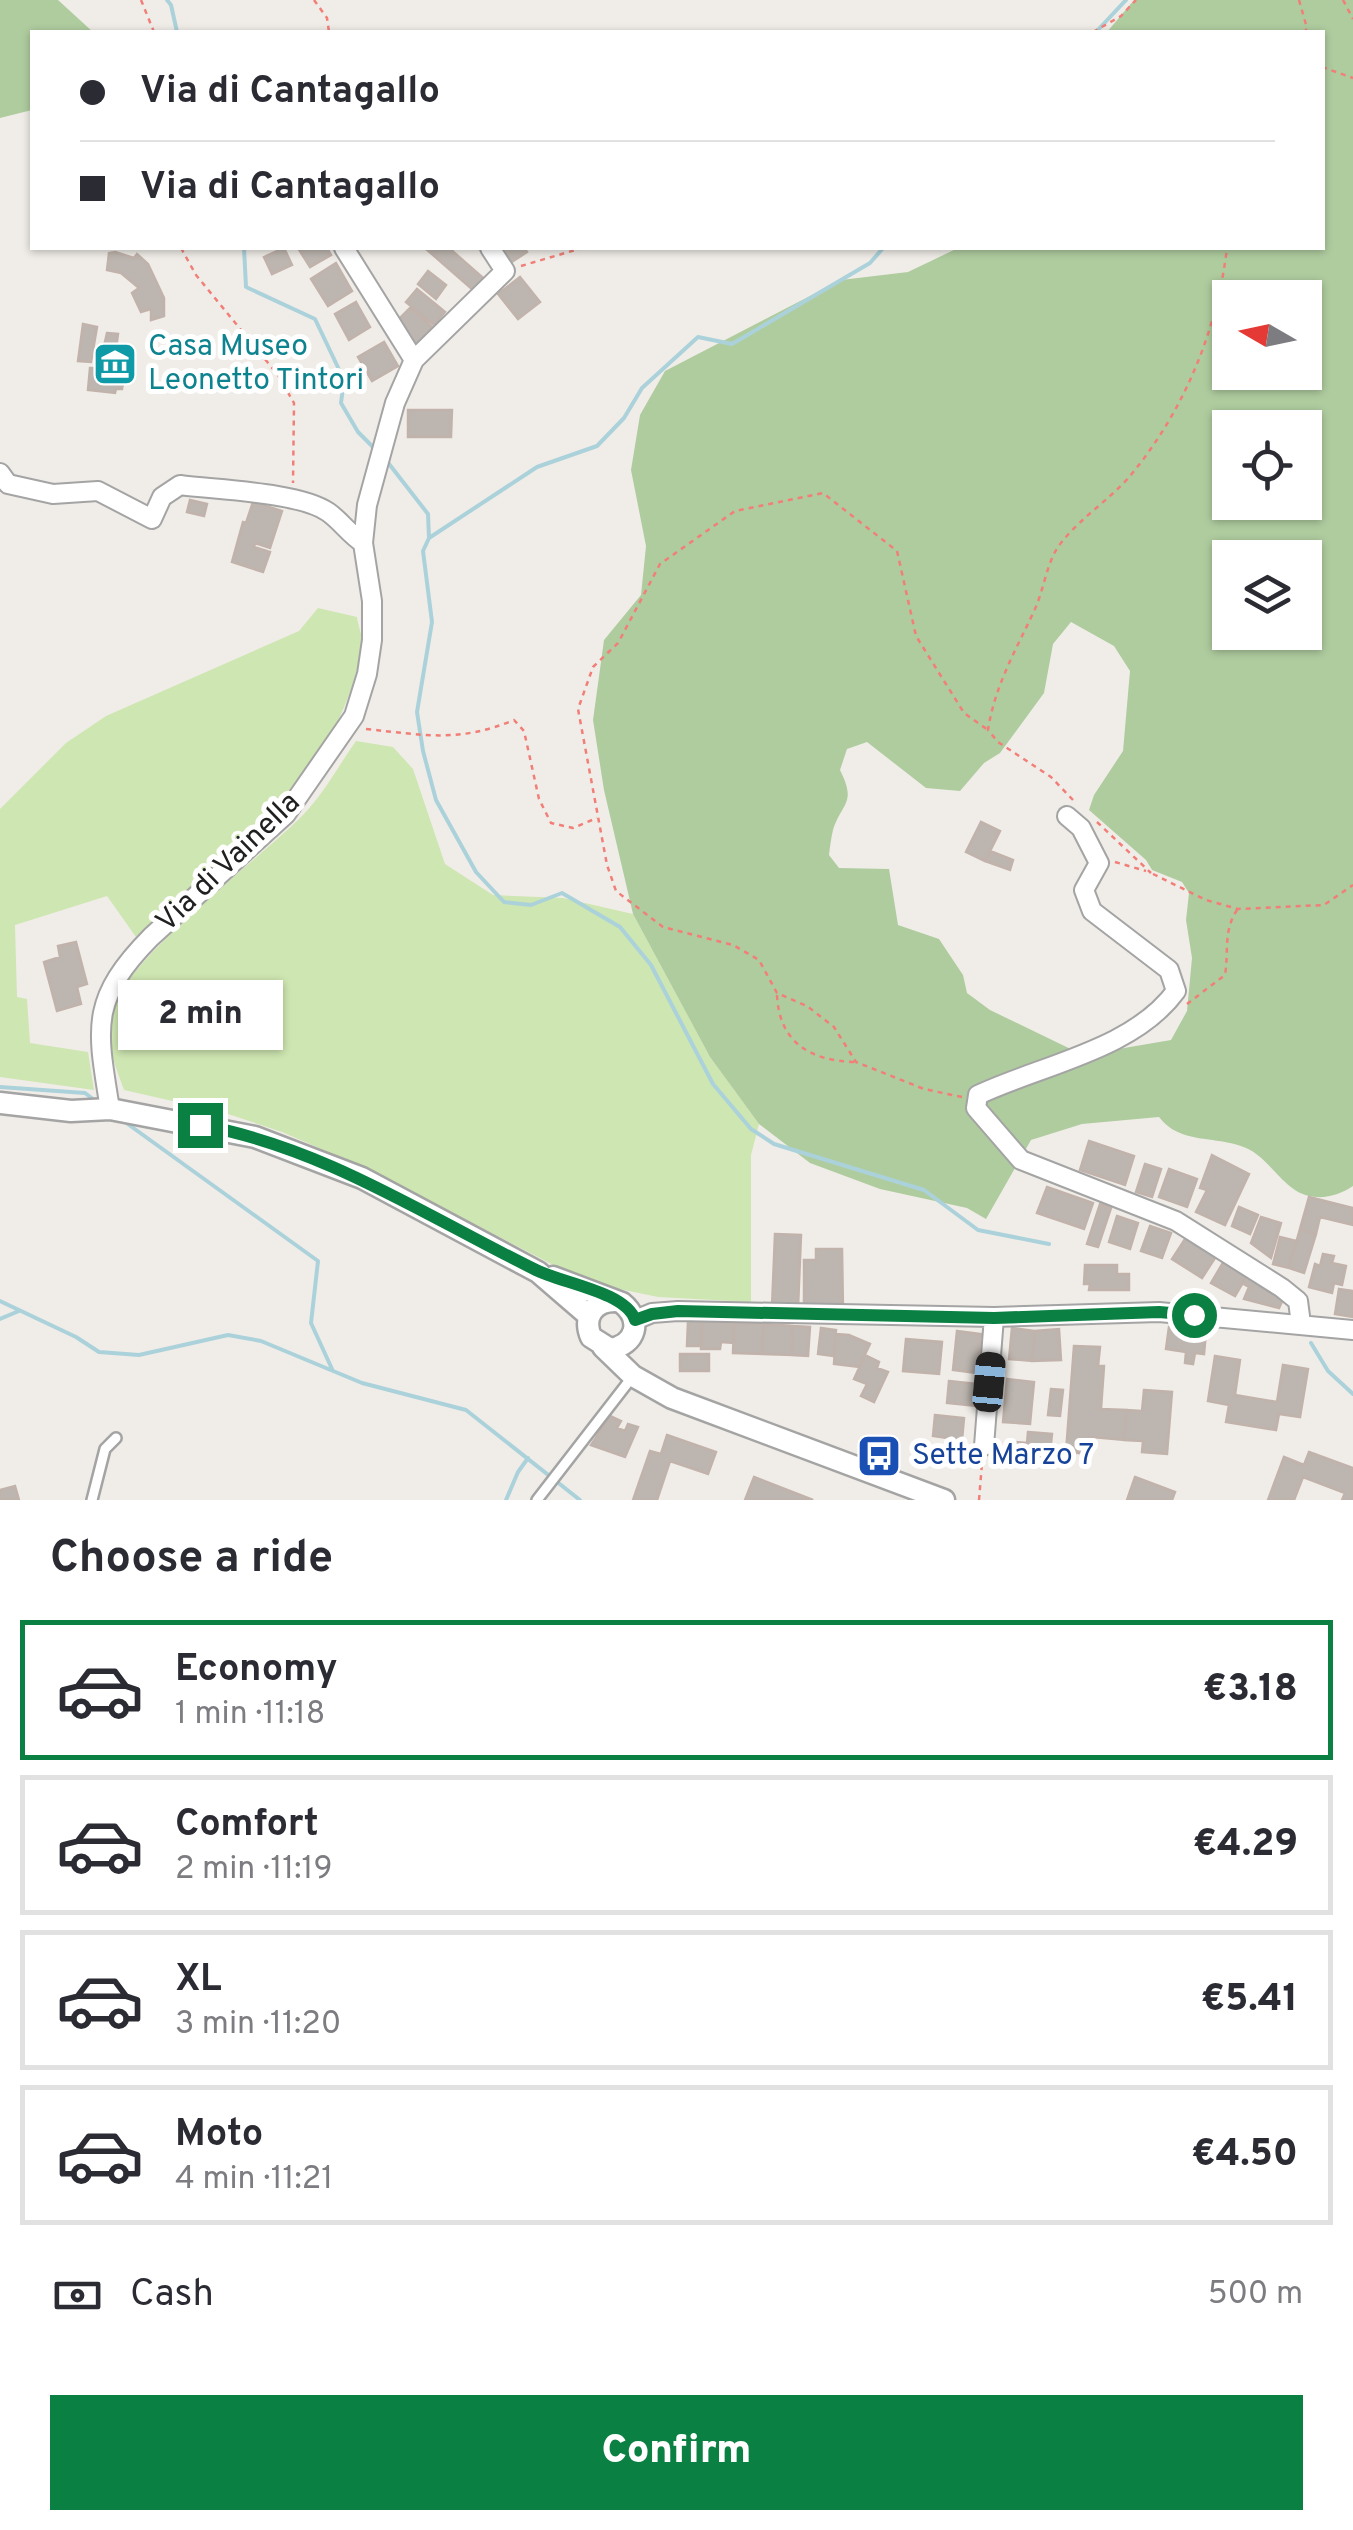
<!DOCTYPE html>
<meta charset="utf-8">
<style>
:root{--surface:#fff;--page:#f7f7f7;--text:#2b2b33;--muted:#7c7c81;--line:#e1e1e2;--accent:#0b8043}
body{margin:0;font-family:Overpass,sans-serif;background:var(--page);color:var(--text);height:100vh;display:flex;flex-direction:column;font-size:38px;white-space:nowrap}
*{box-sizing:border-box;margin:0}
p{font-size:32px;color:var(--muted)}
.icon{flex:none;width:55px;height:55px;fill:none;stroke:currentColor;stroke-width:2;stroke-linecap:round;stroke-linejoin:round}
.map{position:relative;height:1500px;overflow:hidden}
.drawer{display:flex;flex-direction:column;background:var(--surface);flex:1}
.drawer>*{flex:none}
.top-card{position:absolute;left:30px;top:30px;width:1295px;height:220px;border-radius:0px;box-shadow:0 2px 8px #0004;display:grid;align-content:center;height:220px;padding:0 50px;background:var(--surface)}
.needle{width:65px;rotate:279deg}
.tools{position:absolute;left:1212px;top:280px;display:grid;gap:20px}
.tools a{display:grid;place-items:center;width:110px;height:110px;border-radius:0px;background:var(--surface);box-shadow:0 2px 8px #0004;font-size:50px}
.end{position:absolute;width:45px;height:45px;margin:-22px;border:12px solid #0b8043;background:#fff;box-shadow:0 0 0 5px #fff}
.from{border-radius:50%}
.bubble{position:absolute;height:70px;border-radius:0px;background:var(--surface);box-shadow:0 2px 8px #0004;font-size:32px;font-weight:800;line-height:70px;text-align:center}
.car{position:absolute;width:30px;height:60px;margin:-30px -15px;border-radius:12px;box-shadow:0 0 8px 2px #0007;background:linear-gradient(#222 24%,#8ab4d8 0 40%,#222 0 76%,#8ab4d8 0 86%,#222 0)}
.top-card b{display:flex;align-items:center;gap:35px;height:95px;font-size:38px}
.top-card b+b{border-top:2px solid var(--line)}
.top-card i{width:25px;height:25px;background:var(--text)}
ul{padding:0;list-style:none}
li{display:flex;align-items:center;gap:30px;height:140px;margin:0 20px 15px;padding:0 30px;border:5px solid var(--line);border-radius:0px}
li div{flex:1}
li b{display:block;font-size:38px}
li em{font-style:normal;font-weight:800}
li.selected{border-color:var(--accent)}
li>.icon{width:90px;height:90px;stroke-width:1.5}
h2{padding:0 50px;font-size:45px;line-height:120px}
.pay{display:flex;align-items:center;gap:25px;height:110px;padding:0 50px;font-size:38px}
.pay p{margin-inline-start:auto}
.cta{display:flex;gap:20px;margin-top:auto;padding:20px 50px}
.cta a{flex:1;height:115px;border-radius:0px;background:var(--accent);color:#fff;font-size:40px;font-weight:800;line-height:115px;text-align:center}
.map>svg:first-child{display:block}
</style>
<div class="map">
<svg width="1353" height="1500" viewBox="0 0 1353 1500">
<rect width="100%" height="100%" fill="#f0ede8"/>
<!-- grass -->
<path fill="#cee6b1" d="M 318,608 L 357,617 C 358,626 363,637 363,647 C 363,656 357,667 355,676 C 323,789 222,865 136,937 L 107,896 L 15,925 L 17,997 L 27,999 L 30,1043 L 88,1052 L 94,1090 L 0,1077 L 0,809 L 66,743 L 106,716 L 299,631 Z
M 356,741 L 393,747 L 413,769 L 445,864 L 493,895 L 563,898 L 633,914 L 710,1057 L 759,1124 L 751,1155 L 751,1302 L 658,1297 L 586,1282 L 372,1171 L 282,1132 L 225,1113 L 124,1090 C 117,1070 106,1044 108,1022 C 112,968 261,858 302,816 C 323,795 339,765 356,741 Z"/>
<!-- forest -->
<path fill="#afcc9f" fill-rule="evenodd" d="M 0,0 L 58,0 L 93,32 L 32,32 L 32,110 L 0,118 Z
M 1134,0 L 1353,0 L 1353,1186 C 1343,1193 1329,1198 1316,1197 C 1285,1196 1272,1159 1246,1148 C 1216,1135 1180,1145 1159,1117 L 1082,1124 L 1031,1140 L 986,1219 L 967,1208 L 880,1189 L 810,1163 L 759,1124 L 710,1057 L 633,914 L 604,790 L 593,720 L 604,640 L 641,595 L 646,546 L 631,470 L 640,415 L 665,371 L 841,280 L 908,272 L 958,248 L 1322,248 L 1322,32 L 1107,32 ZM 1230,298 L 1305,298 L 1305,372 L 1230,372 ZM 1230,428 L 1305,428 L 1305,502 L 1230,502 ZM 1230,558 L 1305,558 L 1305,632 L 1230,632 ZM 1071,622 L 1114,646 L 1130,671 L 1123,751 L 1094,795 L 1089,810 L 1146,860 L 1152,870 L 1182,882 L 1189,893 L 1186,920 L 1192,958 L 1187,1011 L 1171,1040 L 1083,1055 L 990,1010 L 967,993 L 963,975 L 939,939 L 898,925 L 889,869 L 839,868 L 829,855 C 830,847 831,838 833,830 C 842,802 857,804 840,770 L 847,749 L 867,742 L 926,788 L 960,791 L 984,763 L 1000,753 L 1044,693 L 1053,644 Z"/>
<g fill="none" stroke-linecap="round" stroke-linejoin="round">
<!-- stream -->
<path stroke="#abd2da" stroke-width="4" d="M 167,0 L 171,5 L 177,32
M 1096,32 L 1126,0
M 244,248 L 246,287 L 315,319 L 344,380 L 341,403 L 358,432 L 376,450
M 386,460 L 428,514 L 429,538 L 423,551 L 432,622 L 417,712 L 423,751 L 436,800 L 476,872 L 504,902 L 531,905 L 562,893 L 620,927 L 651,965 L 713,1084 L 751,1129 L 774,1144 L 924,1190 L 978,1230 L 1049,1244
M 429,538 L 537,467 L 597,446 L 624,418 L 642,388 L 698,337 L 732,344 L 870,263 L 883,248
M 0,1087 L 85,1093 L 97,1102
M 125,1122 L 318,1261 L 311,1323 L 332,1369
M 0,1301 L 76,1337 L 99,1352 L 139,1355 L 228,1335 L 261,1341 L 362,1383 L 466,1410 L 580,1500
M 0,1319 L 19,1311
M 1311,1343 L 1328,1371 L 1353,1394
M 506,1500 L 518,1472 L 528,1458"/>
</g>
<!-- building -->
<path fill="#bdb6b0" stroke="#c1b3ab" stroke-width="2.5" d="M 284,248 L 292,265 L 272,274 L 264,257 Z
M 298,248 L 327,248 L 331,255 L 310,267 Z
M 425,248 L 449,248 L 483,278 L 473,290 Z
M 499,248 L 524,248 L 527,252 L 510,263 Z
M 115,252 L 134,258 L 137,254 L 148,264 L 164,298 L 164,316 L 151,320 L 151,309 L 141,312 L 132,293 L 139,288 L 121,273 L 107,270 L 109,253 Z
M 336,263 L 352,291 L 328,306 L 311,279 Z
M 428,271 L 446,285 L 436,299 L 418,284 Z
M 520,277 L 540,302 L 518,319 L 498,294 Z
M 417,289 L 445,312 L 434,325 L 406,302 Z
M 356,302 L 370,327 L 349,340 L 335,314 Z
M 410,308 L 432,327 L 416,346 L 400,318 Z
M 83,324 L 97,327 L 91,362 L 78,361 Z
M 107,333 L 118,334 L 115,356 L 126,363 L 122,389 L 116,389 L 115,393 L 88,390 L 90,368 L 99,368 Z
M 384,342 L 398,366 L 372,381 L 358,357 Z
M 408,410 L 452,410 L 451,437 L 408,437 Z
M 190,500 L 207,504 L 204,516 L 187,512 Z
M 253,502 L 282,511 L 270,548 L 255,543 L 254,547 L 270,552 L 263,572 L 232,562 L 243,522 L 246,523 Z
M 981,822 L 1000,831 L 985,861 L 966,852 Z
M 990,851 L 1013,860 L 1010,870 L 985,861 Z
M 76,942 L 87,984 L 77,987 L 81,1004 L 57,1011 L 44,962 L 60,957 L 58,946 Z
M 1089,1141 L 1134,1156 L 1125,1185 L 1080,1170 Z
M 1212,1155 L 1249,1174 L 1225,1225 L 1196,1212 L 1207,1190 L 1200,1188 Z
M 1145,1164 L 1161,1169 L 1152,1197 L 1136,1192 Z
M 1169,1169 L 1197,1179 L 1187,1207 L 1159,1197 Z
M 1047,1187 L 1093,1203 L 1084,1229 L 1037,1213 Z
M 1309,1197 L 1353,1208 L 1353,1225 L 1320,1217 L 1316,1234 L 1300,1229 Z
M 1100,1204 L 1111,1208 L 1098,1247 L 1087,1244 Z
M 1239,1207 L 1258,1215 L 1250,1234 L 1232,1226 Z
M 1117,1216 L 1138,1223 L 1130,1249 L 1109,1242 Z
M 1261,1217 L 1281,1223 L 1271,1258 L 1251,1243 Z
M 1150,1226 L 1171,1233 L 1162,1258 L 1141,1251 Z
M 1300,1229 L 1316,1234 L 1304,1273 L 1289,1268 Z
M 775,1234 L 801,1235 L 798,1308 L 772,1307 Z
M 1187,1236 L 1217,1255 L 1202,1278 L 1172,1259 Z
M 1280,1237 L 1296,1241 L 1289,1268 L 1273,1264 Z
M 816,1249 L 842,1249 L 843,1310 L 804,1310 L 804,1260 L 816,1260 Z
M 1323,1254 L 1334,1256 L 1332,1263 L 1346,1266 L 1342,1285 L 1334,1283 L 1332,1293 L 1309,1287 L 1315,1264 L 1320,1266 Z
M 1224,1261 L 1248,1274 L 1235,1296 L 1211,1283 Z
M 1085,1265 L 1117,1265 L 1117,1274 L 1129,1274 L 1129,1290 L 1089,1290 L 1090,1284 L 1084,1284 Z
M 1248,1274 L 1284,1297 L 1279,1308 L 1244,1299 L 1249,1287 L 1242,1283 Z
M 1339,1289 L 1353,1291 L 1353,1317 L 1335,1314 Z
M 688,1321 L 703,1321 L 701,1346 L 687,1346 Z
M 703,1321 L 734,1323 L 733,1343 L 721,1342 L 720,1349 L 701,1349 Z
M 734,1323 L 764,1324 L 762,1354 L 733,1353 Z
M 764,1324 L 793,1326 L 792,1355 L 762,1354 Z
M 793,1326 L 810,1327 L 808,1356 L 792,1355 Z
M 1169,1327 L 1206,1332 L 1204,1354 L 1195,1353 L 1193,1364 L 1185,1363 L 1186,1352 L 1166,1349 Z
M 821,1328 L 836,1330 L 834,1356 L 818,1354 Z
M 1012,1328 L 1035,1331 L 1032,1361 L 1009,1359 Z
M 1059,1329 L 1061,1360 L 1032,1361 L 1035,1331 Z
M 957,1331 L 981,1334 L 977,1373 L 953,1370 Z
M 836,1334 L 849,1335 L 870,1344 L 859,1367 L 834,1364 Z
M 906,1339 L 942,1342 L 939,1374 L 903,1371 Z
M 1074,1346 L 1100,1347 L 1098,1366 L 1104,1366 L 1101,1409 L 1127,1410 L 1124,1440 L 1092,1437 L 1091,1454 L 1066,1452 Z
M 680,1354 L 709,1354 L 709,1371 L 680,1371 Z
M 865,1355 L 879,1362 L 877,1368 L 888,1372 L 874,1402 L 861,1396 L 867,1384 L 854,1379 Z
M 1215,1356 L 1240,1360 L 1235,1395 L 1277,1402 L 1283,1365 L 1308,1369 L 1300,1417 L 1279,1414 L 1276,1430 L 1226,1422 L 1229,1405 L 1208,1401 Z
M 1007,1379 L 1034,1382 L 1030,1424 L 1003,1422 Z
M 949,1381 L 978,1384 L 976,1406 L 947,1403 Z
M 1051,1389 L 1063,1390 L 1060,1416 L 1048,1415 Z
M 1144,1390 L 1172,1392 L 1167,1454 L 1142,1452 L 1143,1441 L 1124,1440 L 1127,1410 L 1142,1411 Z
M 935,1415 L 964,1418 L 962,1440 L 933,1436 Z
M 610,1416 L 621,1421 L 617,1428 L 625,1431 L 628,1424 L 638,1427 L 625,1457 L 591,1445 Z
M 1028,1432 L 1052,1434 L 1049,1463 L 1014,1459 L 1016,1442 L 1027,1443 Z
M 667,1435 L 716,1452 L 708,1474 L 670,1461 L 657,1500 L 633,1500 L 650,1451 L 661,1454 Z
M 1309,1452 L 1353,1468 L 1353,1500 L 1342,1500 L 1345,1493 L 1303,1477 L 1294,1500 L 1268,1500 L 1284,1457 L 1304,1465 Z
M 754,1477 L 813,1500 L 745,1500 Z
M 1135,1477 L 1175,1492 L 1172,1500 L 1127,1500 Z
M 15,1486 L 19,1500 L 0,1500 L 0,1490 Z"/>
<g fill="none" stroke-linecap="round" stroke-linejoin="round">
<defs>
<path id="service" d="M 92,1500 L 105,1449 L 116,1438
M 537,1500 L 633,1376"/>
<path id="minor" d="M 344,248 L 414,360
M 0,473 L 8,484 L 53,494 L 98,491 L 152,519 L 162,497 L 180,485 C 217,490 299,492 328,512 C 341,521 349,534 363,543
M 1067,816 L 1081,828 L 1099,863 L 1084,890 L 1092,911 L 1169,970 L 1176,991 C 1133,1050 1041,1065 978,1095 L 976,1108 L 1021,1160 L 1176,1221 L 1282,1288 L 1298,1301 L 1301,1324
M 110,1109 C 97,1028 89,1000 151,937 L 286,814 L 354,716 L 367,674 L 372,640 L 372,601 L 363,543 L 367,505 L 395,403 L 414,360 L 505,271 L 490,248
M 635,1320 L 652,1313 L 678,1311 L 994,1317 L 1159,1312 L 1353,1330
M 984,1446 L 994,1317"/>
<path id="tertiary" d="M 0,1103 L 71,1111 L 110,1109 L 255,1137 L 362,1178 L 538,1272 L 589,1316
M 553,1277 L 622,1303 C 643,1320 636,1345 610,1349 L 591,1337 C 583,1318 593,1301 615,1301
M 603,1347 L 633,1376 L 672,1398 L 944,1500"/>
</defs>
<!-- service casing -->
<use href="#service" stroke="#a4a4a4" stroke-width="14"/>
<!-- minor casing -->
<use href="#minor" stroke="#a4a4a4" stroke-width="22"/>
<!-- tertiary casing -->
<use href="#tertiary" stroke="#a4a4a4" stroke-width="25"/>
<!-- path -->
<path stroke="#f17f78" stroke-width="2.5" stroke-dasharray="5 5" stroke-linecap="butt" d="M 141,0 L 154,32
M 314,0 L 327,18 L 329,32
M 1299,0 L 1307,28 L 1305,32
M 1343,0 L 1353,19
M 1093,32 L 1121,16 L 1136,0
M 1322,67 L 1353,78
M 181,248 L 196,275 L 278,375 L 294,403 L 293,483
M 521,266 L 582,248
M 366,729 C 424,735 458,743 514,720 L 524,731 L 539,799 L 551,823 L 573,828 L 597,818
M 1073,800 L 1051,777 L 998,742 L 988,730 C 995,685 1016,650 1035,609 C 1043,591 1046,569 1055,552 C 1071,524 1109,501 1130,476 C 1184,411 1217,331 1227,248
M 1097,822 L 1151,873
M 1115,862 L 1146,871
M 1153,874 L 1206,900 L 1238,909 L 1324,905 L 1353,885
M 777,995 C 779,1042 810,1061 855,1062
M 1187,1004 L 1225,975 C 1229,951 1223,931 1237,910
M 962,1097 L 924,1089 L 856,1062 L 834,1027 L 807,1006 L 777,993 L 759,960 L 733,945 L 663,927 L 616,891 L 607,865 L 578,709 L 593,667 L 618,643 L 660,564 L 735,511 L 823,493 L 897,551 L 916,636 L 964,713 L 988,730
M 979,1500 L 982,1463"/>
<!-- service -->
<use href="#service" stroke="#fff" stroke-width="9"/>
<!-- minor -->
<use href="#minor" stroke="#fff" stroke-width="18"/>
<!-- tertiary -->
<use href="#tertiary" stroke="#fff" stroke-width="20"/>
</g>
<g fill="none" stroke-linecap="round" stroke-linejoin="round">
<!-- route -->
<path stroke="#0b8043" stroke-width="12" d="M 200,1125 C 323,1147 426,1216 536,1270 C 562,1283 626,1292 635,1320 L 652,1314 L 678,1311 L 994,1318 L 1159,1312 L 1194,1315"/>
</g>
<!-- icons -->
<defs>
<symbol id="museum-square" viewBox="-11 -11 22 22"><rect x="-9" y="-9" width="18" height="18" rx="4" fill="#0f9aa8" stroke="#fff"/><path d="M0-6L6-3V-2H-6V-3ZM-5-1h2V3h-2ZM-1-1h2V3h-2ZM3-1h2V3H3ZM-6 4H6V6H-6Z" fill="#fff"/></symbol>
<symbol id="bus-square" viewBox="-11 -11 22 22"><rect x="-9" y="-9" width="18" height="18" rx="4" fill="#1a4fb4" stroke="#fff"/><path d="M-5-6H5V4H4V6H2V4H-2V6H-4V4H-5ZM-3.5-4V0h7V-4ZM-3.5 1.2v1.5H-2V1.2ZM2 1.2v1.5H3.5V1.2Z" fill="#fff"/></symbol>
</defs>
<g fill-rule="evenodd">
<use href="#museum-square" x="90" y="339" width="50" height="50"/>
<use href="#bus-square" x="854" y="1431" width="50" height="50"/>
</g>
<g text-anchor="middle" dominant-baseline="central" stroke-width="10" stroke-linejoin="round" paint-order="stroke">
<!-- culture labels -->
<g font-size="30" fill="#0d838f" stroke="#fff" text-anchor="start">
<text x="148" y="347">Casa Museo<tspan x="148" dy="34">Leonetto Tintori</tspan></text>
</g>
<!-- street labels -->
<g font-size="30" fill="#202020" stroke="#fff">
<text transform="translate(229 863) rotate(-44)">Via di Vainella</text>
</g>
<!-- transit labels -->
<g font-size="30" fill="#164399" stroke="#fff" text-anchor="start">
<text x="912" y="1456">Sette Marzo 7</text>
</g>
</g>
</svg>
<div class="tools">
<a><svg class="needle" viewBox="-14 -14 28 28"><path d="M0-13l5 13h-10z" fill="#e53935"/><path d="M0 13l5-13h-10z" fill="#7c7c81"/></svg></a>
<a><svg class="icon" aria-label="locate" viewBox="0 0 24 24"><circle cx="12" cy="12" r="6"/><path d="M12 2v4M12 18v4M2 12h4M18 12h4"/></svg></a>
<a><svg class="icon" aria-label="layers" viewBox="0 0 24 24"><path d="M12 4l9 5-9 5-9-5zM3 14l9 5 9-5"/></svg></a>
</div>
<i class="end from" style="left:1194px;top:1315px"></i>
<i class="end" style="left:200px;top:1125px"></i>
<div class="bubble" style="left:118px;top:980px;width:165px">2 min</div>
<i class="car" style="left:989px;top:1382px;rotate:5deg"></i>
<div class="top-card">
<b><i class="from"></i>Via di Cantagallo</b>
<b><i></i>Via di Cantagallo</b>
</div>
</div>
<section class="drawer">
<h2>Choose a ride</h2>
<ul>
<li class="selected"><svg class="icon" aria-label="car" viewBox="0 0 24 24"><path d="M5 17H2v-5l4-1 3-4h7l3 4 3 1v5h-3M9 17h6M6 11h13"/><circle cx="7" cy="17" r="2"/><circle cx="17" cy="17" r="2"/></svg><div><b>Economy</b><p>1 min · 11:18</p></div><em>€3.18</em></li>
<li><svg class="icon" aria-label="car" viewBox="0 0 24 24"><path d="M5 17H2v-5l4-1 3-4h7l3 4 3 1v5h-3M9 17h6M6 11h13"/><circle cx="7" cy="17" r="2"/><circle cx="17" cy="17" r="2"/></svg><div><b>Comfort</b><p>2 min · 11:19</p></div><em>€4.29</em></li>
<li><svg class="icon" aria-label="car" viewBox="0 0 24 24"><path d="M5 17H2v-5l4-1 3-4h7l3 4 3 1v5h-3M9 17h6M6 11h13"/><circle cx="7" cy="17" r="2"/><circle cx="17" cy="17" r="2"/></svg><div><b>XL</b><p>3 min · 11:20</p></div><em>€5.41</em></li>
<li><svg class="icon" aria-label="car" viewBox="0 0 24 24"><path d="M5 17H2v-5l4-1 3-4h7l3 4 3 1v5h-3M9 17h6M6 11h13"/><circle cx="7" cy="17" r="2"/><circle cx="17" cy="17" r="2"/></svg><div><b>Moto</b><p>4 min · 11:21</p></div><em>€4.50</em></li>
</ul>
<div class="pay"><svg class="icon" aria-label="cash" viewBox="0 0 24 24"><path d="M3 7h18v10H3z"/><circle cx="12" cy="12" r="2"/></svg>Cash<p>500 m</p></div>
<div class="cta"><a>Confirm</a></div>
</section>
